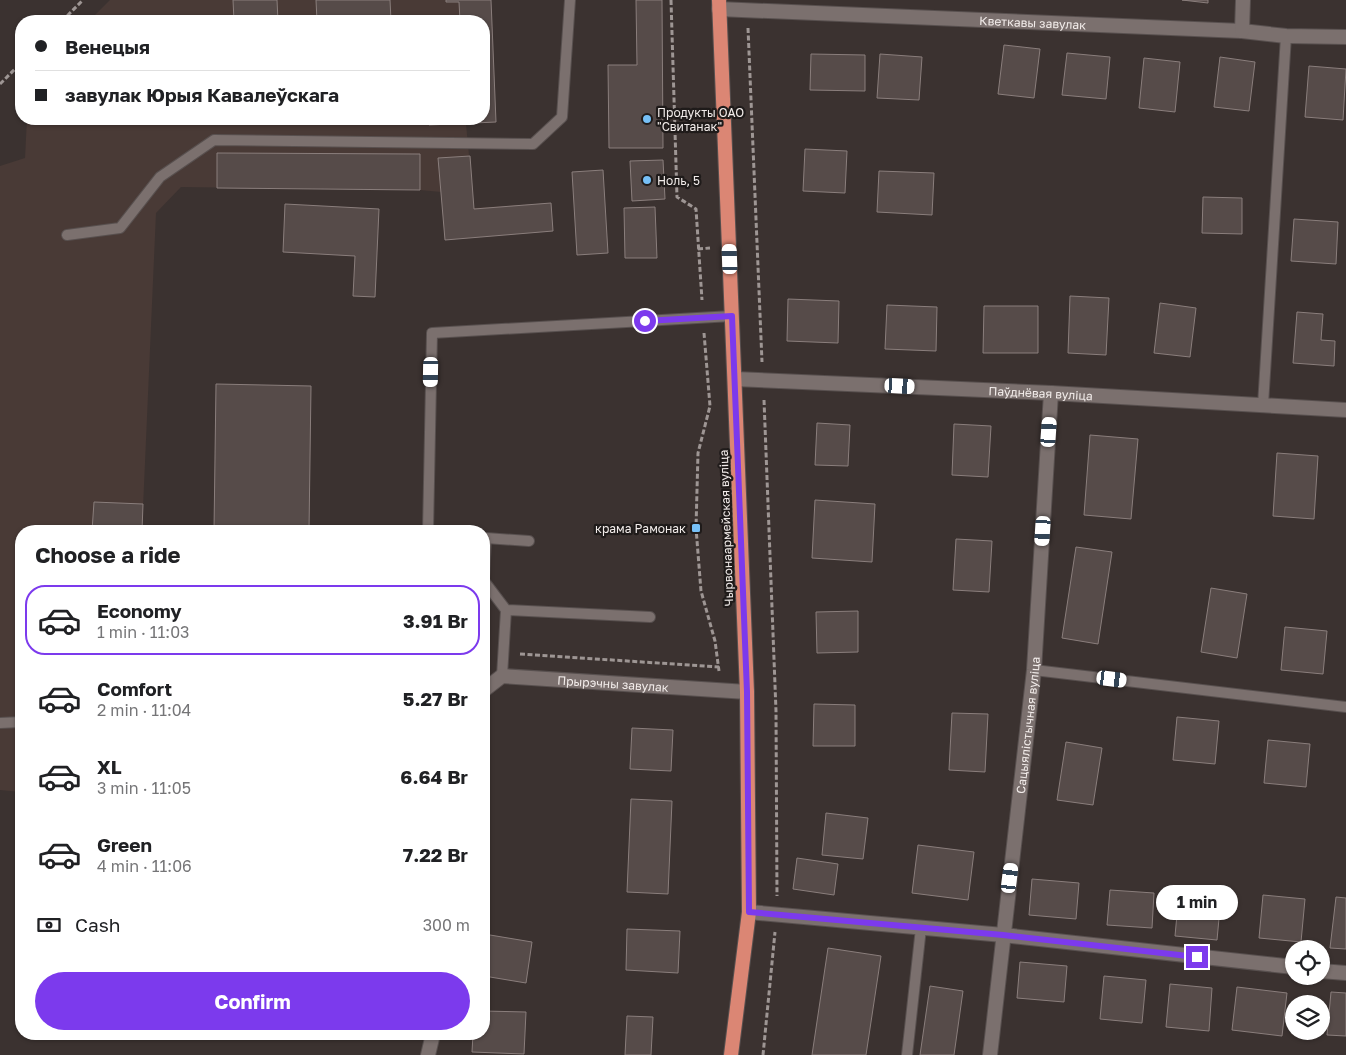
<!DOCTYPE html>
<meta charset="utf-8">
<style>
:root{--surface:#fff;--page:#f6f6f6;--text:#202124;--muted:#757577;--line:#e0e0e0;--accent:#7c3aed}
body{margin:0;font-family:"Golos Text",sans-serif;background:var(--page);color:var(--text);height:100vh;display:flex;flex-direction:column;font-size:19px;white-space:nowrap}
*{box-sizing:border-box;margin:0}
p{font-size:16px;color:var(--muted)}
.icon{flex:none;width:28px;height:28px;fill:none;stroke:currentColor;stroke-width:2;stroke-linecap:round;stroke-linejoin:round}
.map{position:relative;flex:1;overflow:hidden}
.panel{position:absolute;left:15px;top:525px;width:475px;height:515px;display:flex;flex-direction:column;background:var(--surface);border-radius:20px;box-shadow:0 1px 4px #0004}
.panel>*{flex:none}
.top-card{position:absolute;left:15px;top:15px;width:475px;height:110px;border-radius:20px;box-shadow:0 1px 4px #0004;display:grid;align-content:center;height:110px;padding:0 20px;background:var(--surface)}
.tools{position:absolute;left:1285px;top:940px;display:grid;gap:10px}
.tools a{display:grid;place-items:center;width:45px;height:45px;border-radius:50%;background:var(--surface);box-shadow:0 1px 4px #0004;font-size:25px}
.end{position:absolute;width:22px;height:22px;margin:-11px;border:6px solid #7c3aed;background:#fff;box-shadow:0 0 0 2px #fff}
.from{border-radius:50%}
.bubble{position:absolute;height:35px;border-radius:18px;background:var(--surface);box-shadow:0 1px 4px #0004;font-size:16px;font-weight:700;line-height:35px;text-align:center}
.car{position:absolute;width:15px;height:30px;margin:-15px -8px;border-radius:6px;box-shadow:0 0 4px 1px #0007;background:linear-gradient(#fff 24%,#345 0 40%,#fff 0 76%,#345 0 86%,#fff 0)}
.top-card b{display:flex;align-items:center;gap:18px;height:48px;font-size:19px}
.top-card b+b{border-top:1px solid var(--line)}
.top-card i{width:12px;height:12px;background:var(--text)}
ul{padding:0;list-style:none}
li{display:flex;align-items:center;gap:15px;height:70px;margin:0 10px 8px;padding:0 10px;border:2px solid transparent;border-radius:20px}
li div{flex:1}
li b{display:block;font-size:19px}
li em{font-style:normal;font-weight:700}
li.selected{border-color:var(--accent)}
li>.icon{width:45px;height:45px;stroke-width:1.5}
h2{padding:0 20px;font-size:22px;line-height:60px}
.pay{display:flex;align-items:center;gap:12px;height:55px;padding:0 20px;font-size:19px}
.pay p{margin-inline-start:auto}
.button{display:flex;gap:10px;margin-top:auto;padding:10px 20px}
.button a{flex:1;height:58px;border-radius:30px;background:var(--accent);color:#fff;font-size:20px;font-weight:700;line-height:58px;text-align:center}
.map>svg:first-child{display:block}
</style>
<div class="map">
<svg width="1346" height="1055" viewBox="0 0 1346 1055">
<rect width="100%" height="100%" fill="#3b3230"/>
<!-- built -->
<path fill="#493a36" d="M 110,0 L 491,0 L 496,122 L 466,124 L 474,208 L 551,203 L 553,231 L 445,240 L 441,192 L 420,190 L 181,187 L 156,213 L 142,531 L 21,531 L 21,792 L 0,790 L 0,166 L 25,158 L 27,119 L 484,119 L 484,21 L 89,21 Z"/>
<!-- building -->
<path fill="#564b49" stroke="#8a7e7c" d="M 233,0 L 277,0 L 278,21 L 234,21 Z
M 316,0 L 390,0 L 391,21 L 317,21 Z
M 446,0 L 491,0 L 496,122 L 429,125 L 429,119 L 484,119 L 484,21 L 460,21 L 459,2 L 446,2 Z
M 636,0 L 662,0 L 663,148 L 609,148 L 608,65 L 637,65 Z
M 1182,0 L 1208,0 L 1208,3 Z
M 1004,45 L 1040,49 L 1034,98 L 998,94 Z
M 1067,53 L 1110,57 L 1106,99 L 1062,95 Z
M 811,54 L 865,55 L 865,91 L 810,90 Z
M 880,54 L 922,57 L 919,100 L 877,98 Z
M 1220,57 L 1255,62 L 1249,111 L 1214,107 Z
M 1144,58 L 1180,62 L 1175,112 L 1139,108 Z
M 1309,66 L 1346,69 L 1343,120 L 1305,117 Z
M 805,149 L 847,151 L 845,193 L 803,191 Z
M 217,153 L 420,154 L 420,190 L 217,188 Z
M 470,156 L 474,209 L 551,203 L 553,231 L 445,240 L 438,158 Z
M 663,160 L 665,199 L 632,201 L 630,161 Z
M 603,170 L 608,253 L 577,255 L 572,172 Z
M 879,171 L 934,173 L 932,215 L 877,212 Z
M 1203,197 L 1242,198 L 1242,234 L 1202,233 Z
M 285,204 L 379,209 L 375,297 L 353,296 L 355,256 L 283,252 Z
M 655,207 L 657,258 L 625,258 L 624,208 Z
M 1294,219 L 1338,222 L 1336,264 L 1291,261 Z
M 1070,296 L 1109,298 L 1106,355 L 1068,353 Z
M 788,299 L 839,301 L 838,343 L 787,341 Z
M 1160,303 L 1196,308 L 1190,357 L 1154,353 Z
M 887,305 L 937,307 L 936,351 L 885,349 Z
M 984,306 L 1038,306 L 1038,353 L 983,353 Z
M 1297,312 L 1323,314 L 1321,340 L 1335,341 L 1334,366 L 1293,363 Z
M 216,384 L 311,386 L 309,531 L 214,531 Z
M 817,423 L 850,425 L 848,466 L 815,465 Z
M 954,424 L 991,426 L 988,477 L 952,475 Z
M 1090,435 L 1138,439 L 1131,519 L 1084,515 Z
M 1277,453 L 1318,456 L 1314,519 L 1273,516 Z
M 815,500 L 875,504 L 872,562 L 812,558 Z
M 94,502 L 143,504 L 142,531 L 92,531 Z
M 956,539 L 992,541 L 989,592 L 953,590 Z
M 1076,547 L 1112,552 L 1098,644 L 1062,638 Z
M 1211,588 L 1247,594 L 1237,658 L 1201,652 Z
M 858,611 L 858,652 L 817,653 L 816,612 Z
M 1285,627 L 1327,631 L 1323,674 L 1281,670 Z
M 814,704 L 855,705 L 855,746 L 813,746 Z
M 952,713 L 988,714 L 985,772 L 949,770 Z
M 1177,717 L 1219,721 L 1215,764 L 1173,760 Z
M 632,728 L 673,730 L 671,771 L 630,769 Z
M 1268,740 L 1310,744 L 1306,787 L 1264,783 Z
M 1066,742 L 1102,748 L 1093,805 L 1057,800 Z
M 631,799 L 672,801 L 668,894 L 627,892 Z
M 826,813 L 868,818 L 863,859 L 822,855 Z
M 918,845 L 974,852 L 968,900 L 912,893 Z
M 797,858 L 838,864 L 834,895 L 793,889 Z
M 1032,879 L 1079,883 L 1076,919 L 1029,915 Z
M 1110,890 L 1154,893 L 1152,928 L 1107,925 Z
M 1179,893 L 1221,897 L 1217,940 L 1175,936 Z
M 1263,895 L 1305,899 L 1301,942 L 1259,938 Z
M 1336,897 L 1346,898 L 1346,949 L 1330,948 Z
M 627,929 L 680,931 L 678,973 L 626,970 Z
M 484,934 L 532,942 L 526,983 L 484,976 Z
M 828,948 L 881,956 L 866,1055 L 812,1055 Z
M 1020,962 L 1067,966 L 1064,1002 L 1017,998 Z
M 1104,976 L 1146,980 L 1142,1023 L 1100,1019 Z
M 1170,984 L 1212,988 L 1209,1031 L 1166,1027 Z
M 930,986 L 963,991 L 954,1055 L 920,1055 Z
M 1237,987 L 1287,993 L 1282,1036 L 1232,1030 Z
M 1331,992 L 1346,993 L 1346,1036 L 1327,1035 Z
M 484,1011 L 526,1012 L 524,1054 L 472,1052 L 473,1034 L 484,1034 Z
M 627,1016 L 653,1017 L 651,1055 L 625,1055 Z"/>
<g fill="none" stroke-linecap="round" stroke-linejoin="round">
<defs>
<path id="service" d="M 67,235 L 120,228 L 160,177 L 214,140 L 533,144 L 562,117 L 570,0
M 1263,405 L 1286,36
M 428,531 L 432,333 L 732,316
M 484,538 L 486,538 L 484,581 L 506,610
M 486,538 L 529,541
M 1034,670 L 1346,707
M 502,676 L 506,610 L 650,617
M 0,723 L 21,722
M 907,1055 L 921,928"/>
<g id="minor">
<path id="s1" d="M 719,9 L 1242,31 L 1286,36 L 1346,37"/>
<path d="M 1242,31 L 1243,0"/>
<path id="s2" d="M 735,379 L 1051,393 L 1346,410"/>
<path id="s3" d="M 484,690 L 502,676 L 747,692"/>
<path d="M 749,912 L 1003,935 L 1294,967"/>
<path d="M 1321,971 L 1346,973"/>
<path d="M 428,1055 L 433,1034"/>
<path id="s4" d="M 990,1055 L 1034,670 L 1051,393"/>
</g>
<path id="trunk" d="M 719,0 L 747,692 L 749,912 L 731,1055"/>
</defs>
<!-- service casing -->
<use href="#service" stroke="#58504f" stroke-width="12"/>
<!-- minor casing -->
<use href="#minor" stroke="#58504f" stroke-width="16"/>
<!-- trunk casing -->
<use href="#trunk" stroke="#58504f" stroke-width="16"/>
<!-- path -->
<path stroke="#9e9694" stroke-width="3" stroke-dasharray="5 2.5" stroke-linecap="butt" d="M 671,0 L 677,197 L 696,209 L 702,300
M 62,21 L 83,0
M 748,28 L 762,362
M 0,84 L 21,63
M 663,124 L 675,124
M 698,249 L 710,248
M 704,333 L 710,406 L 698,453 L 696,528 L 701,591 L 715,641 L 719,671
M 764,400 L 776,711 L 777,896
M 520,654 L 719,667
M 763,1055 L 775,932"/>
<!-- service -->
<use href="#service" stroke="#7b706e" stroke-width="10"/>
<!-- minor -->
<use href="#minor" stroke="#7b706e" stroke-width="14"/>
<!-- trunk -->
<use href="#trunk" stroke="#db8674" stroke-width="14"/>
</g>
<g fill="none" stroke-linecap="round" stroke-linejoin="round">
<!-- route -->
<path stroke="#7c3aed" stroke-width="6" d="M 645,321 L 732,316 L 747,692 L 749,912 L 1003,935 L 1197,957"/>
</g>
<!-- markers -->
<g fill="#76c0f7" stroke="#1f1b1a" stroke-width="2">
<circle cx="647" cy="119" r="5"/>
<circle cx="647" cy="180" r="5"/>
<rect x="691" y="523" width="10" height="10" rx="2.5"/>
</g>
<g text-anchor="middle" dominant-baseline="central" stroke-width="4.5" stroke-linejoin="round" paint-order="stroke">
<!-- street labels -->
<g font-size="12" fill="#f2ecea" stroke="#1f1b1a">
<text stroke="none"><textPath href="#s1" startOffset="314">Кветкавы завулак</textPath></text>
<text stroke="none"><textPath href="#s2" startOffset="306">Паўднёвая вуліца</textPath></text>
<text transform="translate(726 528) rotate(-92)">Чырвонаармейская вуліца</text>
<text stroke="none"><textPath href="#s3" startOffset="134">Прырэчны завулак</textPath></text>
<text stroke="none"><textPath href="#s4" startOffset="332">Сацыялістычная вуліца</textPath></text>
</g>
<!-- poi labels -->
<g font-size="12" fill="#f2ecea" stroke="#1f1b1a" text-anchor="start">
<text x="657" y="112">Продукты ОАО<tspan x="657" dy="14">"Свитанак"</tspan></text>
<text x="657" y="180">Ноль, 5</text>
<text x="686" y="528" text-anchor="end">крама Рамонак</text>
</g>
</g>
</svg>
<div class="tools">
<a><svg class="icon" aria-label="locate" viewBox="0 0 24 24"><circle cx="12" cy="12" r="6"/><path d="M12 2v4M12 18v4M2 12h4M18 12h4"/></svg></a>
<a><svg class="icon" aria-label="layers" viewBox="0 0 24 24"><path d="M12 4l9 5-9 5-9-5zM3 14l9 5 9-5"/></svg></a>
</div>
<i class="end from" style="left:645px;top:321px"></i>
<i class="end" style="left:1197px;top:957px"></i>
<div class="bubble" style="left:1156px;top:885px;width:82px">1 min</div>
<i class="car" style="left:730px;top:259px;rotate:358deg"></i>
<i class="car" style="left:431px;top:372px;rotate:181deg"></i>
<i class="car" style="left:900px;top:386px;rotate:93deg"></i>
<i class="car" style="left:1049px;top:432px;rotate:4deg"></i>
<i class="car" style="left:1043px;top:531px;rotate:184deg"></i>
<i class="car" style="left:1112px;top:679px;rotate:97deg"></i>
<i class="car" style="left:1010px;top:878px;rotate:7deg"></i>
<div class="top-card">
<b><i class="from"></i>Венецыя</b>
<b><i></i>завулак Юрыя Кавалеўскага</b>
</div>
<section class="panel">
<h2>Choose a ride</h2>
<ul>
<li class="selected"><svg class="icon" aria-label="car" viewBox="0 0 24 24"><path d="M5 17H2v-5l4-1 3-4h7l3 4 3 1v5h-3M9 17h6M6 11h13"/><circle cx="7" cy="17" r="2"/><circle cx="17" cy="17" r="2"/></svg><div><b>Economy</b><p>1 min · 11:03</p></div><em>3.91 Br</em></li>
<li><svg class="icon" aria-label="car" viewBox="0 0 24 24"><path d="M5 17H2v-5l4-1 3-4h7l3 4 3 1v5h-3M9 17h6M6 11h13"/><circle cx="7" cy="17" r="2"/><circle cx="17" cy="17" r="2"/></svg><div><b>Comfort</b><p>2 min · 11:04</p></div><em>5.27 Br</em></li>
<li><svg class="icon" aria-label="car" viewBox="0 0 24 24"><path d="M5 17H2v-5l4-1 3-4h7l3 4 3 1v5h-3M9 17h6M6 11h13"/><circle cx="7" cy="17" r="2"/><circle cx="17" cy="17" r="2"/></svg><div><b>XL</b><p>3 min · 11:05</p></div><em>6.64 Br</em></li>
<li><svg class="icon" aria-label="car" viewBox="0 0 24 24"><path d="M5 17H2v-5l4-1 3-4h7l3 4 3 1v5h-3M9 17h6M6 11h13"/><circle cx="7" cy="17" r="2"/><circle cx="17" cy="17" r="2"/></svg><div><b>Green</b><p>4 min · 11:06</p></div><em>7.22 Br</em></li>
</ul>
<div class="pay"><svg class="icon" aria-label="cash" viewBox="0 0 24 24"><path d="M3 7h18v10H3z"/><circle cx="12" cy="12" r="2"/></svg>Cash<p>300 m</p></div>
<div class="button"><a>Confirm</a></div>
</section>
</div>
